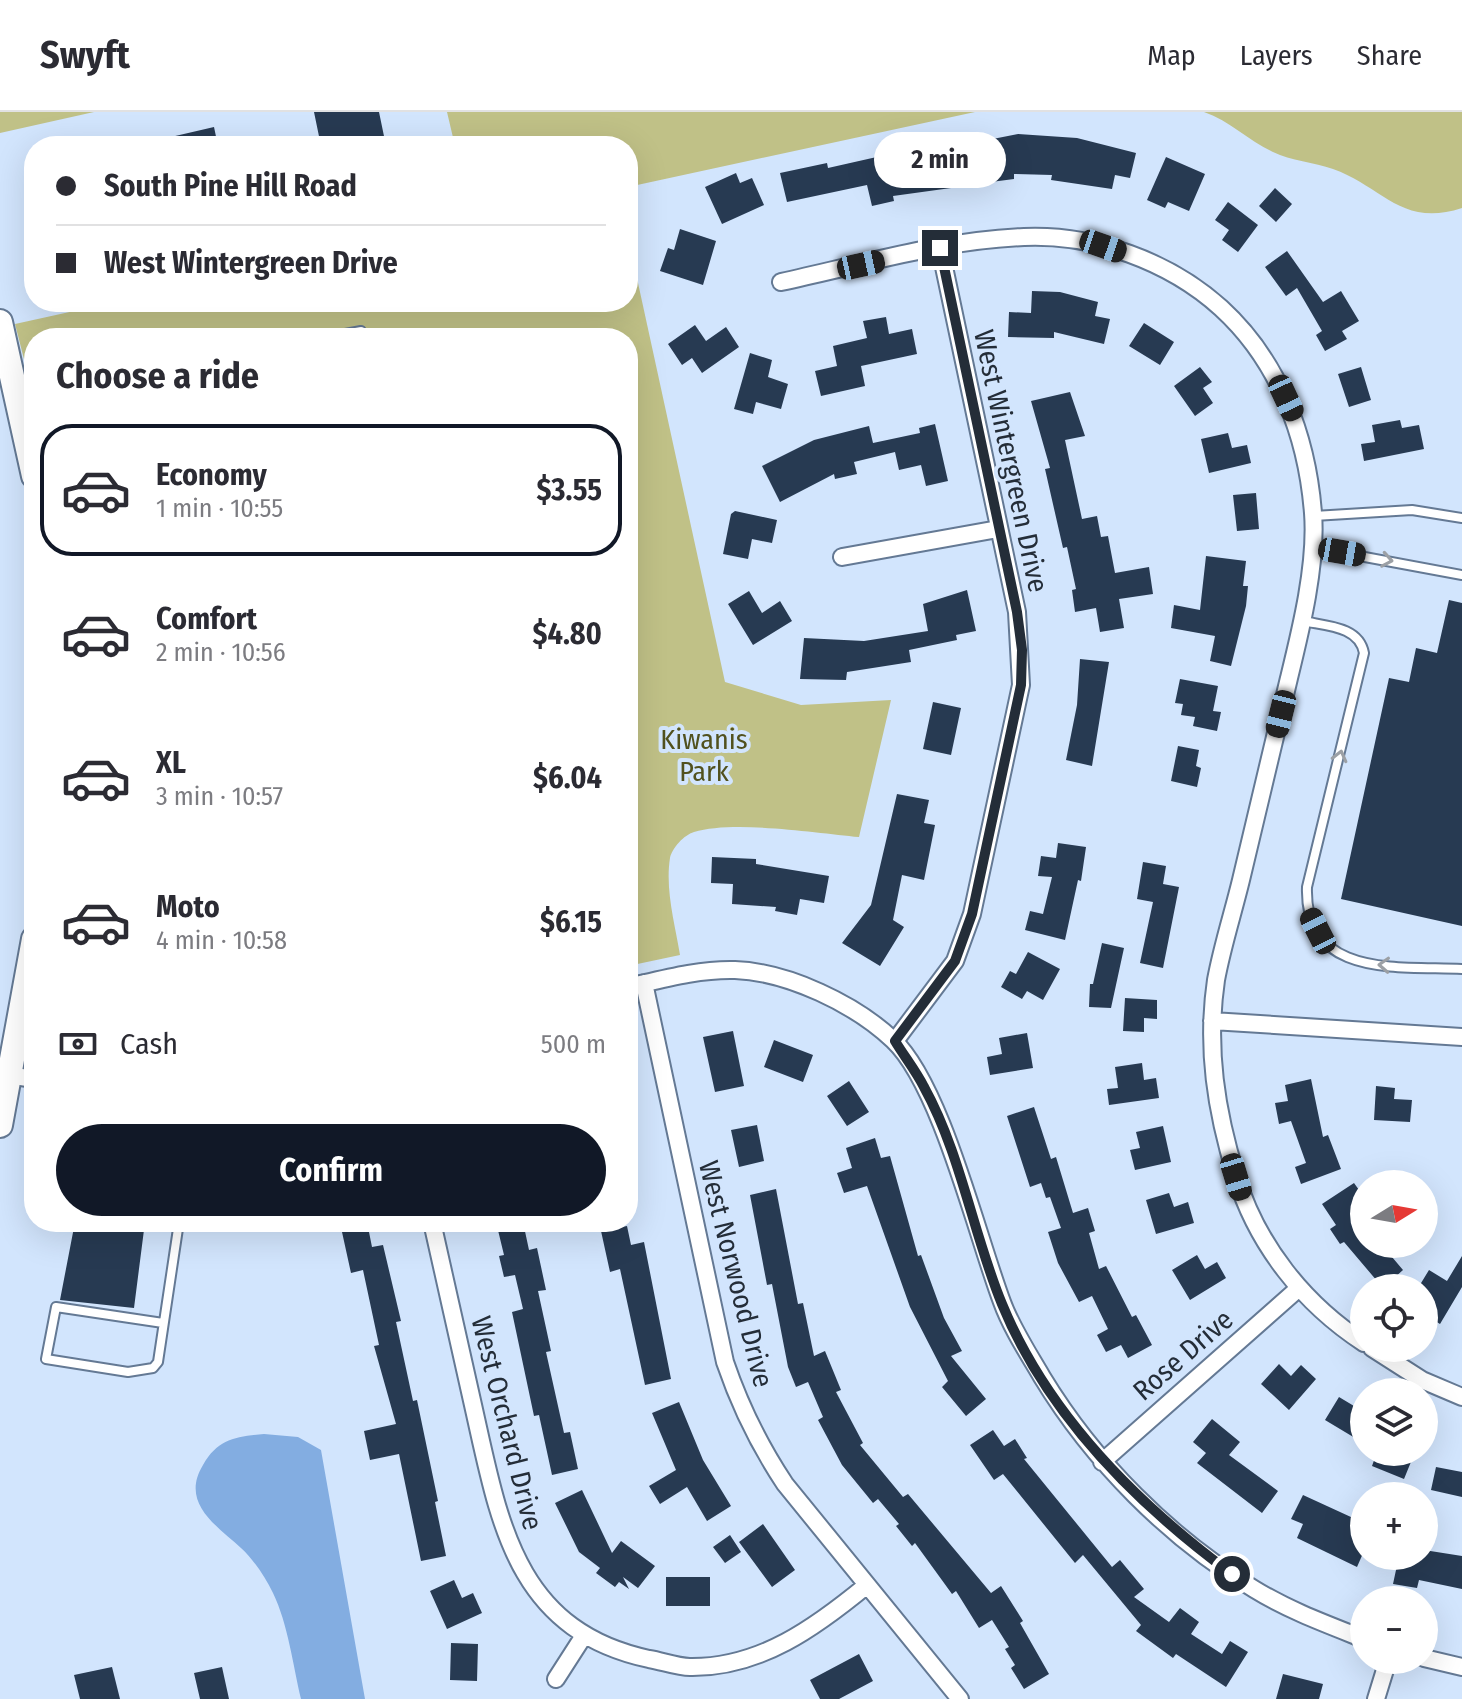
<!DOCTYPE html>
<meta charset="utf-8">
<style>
:root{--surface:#fff;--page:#f7f7f7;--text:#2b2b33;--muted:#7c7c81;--line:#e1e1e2;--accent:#111827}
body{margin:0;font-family:"Fira Sans Condensed",sans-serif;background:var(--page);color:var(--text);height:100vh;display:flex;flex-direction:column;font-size:30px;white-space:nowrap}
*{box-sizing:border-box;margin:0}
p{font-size:26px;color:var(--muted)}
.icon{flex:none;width:44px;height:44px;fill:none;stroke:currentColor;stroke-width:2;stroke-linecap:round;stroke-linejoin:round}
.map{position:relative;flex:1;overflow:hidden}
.panel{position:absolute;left:24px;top:216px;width:614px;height:904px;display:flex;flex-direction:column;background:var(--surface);border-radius:32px;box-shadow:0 8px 32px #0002}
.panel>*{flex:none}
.banner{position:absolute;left:24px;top:24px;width:614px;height:176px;border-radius:32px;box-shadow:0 8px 32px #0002;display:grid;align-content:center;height:176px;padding:0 32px;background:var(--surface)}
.needle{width:52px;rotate:79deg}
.buttons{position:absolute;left:1350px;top:1058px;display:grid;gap:16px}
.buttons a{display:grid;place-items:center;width:88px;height:88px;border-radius:50%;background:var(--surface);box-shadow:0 8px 32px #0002;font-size:40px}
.end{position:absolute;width:36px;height:36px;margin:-18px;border:10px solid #242d38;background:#fff;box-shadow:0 0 0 4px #fff}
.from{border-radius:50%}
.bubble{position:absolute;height:56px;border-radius:28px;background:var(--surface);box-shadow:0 8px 32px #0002;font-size:26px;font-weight:700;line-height:56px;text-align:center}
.car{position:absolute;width:24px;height:48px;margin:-24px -12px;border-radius:10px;box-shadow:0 0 6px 2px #0007;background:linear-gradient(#222 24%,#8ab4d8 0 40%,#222 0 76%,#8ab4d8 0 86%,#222 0)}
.banner b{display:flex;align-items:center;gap:28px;height:76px;font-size:30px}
.banner b+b{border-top:2px solid var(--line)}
.banner i{width:20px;height:20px;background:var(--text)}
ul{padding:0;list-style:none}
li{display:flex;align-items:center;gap:24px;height:132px;margin:0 16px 12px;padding:0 16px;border:4px solid transparent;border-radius:32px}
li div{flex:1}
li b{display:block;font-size:30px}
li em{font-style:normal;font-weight:700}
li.current{border-color:var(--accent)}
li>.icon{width:72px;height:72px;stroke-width:1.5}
h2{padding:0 32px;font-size:36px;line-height:96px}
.pay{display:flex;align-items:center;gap:20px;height:88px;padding:0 32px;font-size:30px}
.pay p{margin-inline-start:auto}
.action{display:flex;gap:16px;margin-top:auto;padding:16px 32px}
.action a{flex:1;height:92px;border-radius:48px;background:var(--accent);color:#fff;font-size:32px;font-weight:700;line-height:92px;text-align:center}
header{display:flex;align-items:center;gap:48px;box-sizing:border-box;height:112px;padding:0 40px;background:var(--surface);border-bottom:2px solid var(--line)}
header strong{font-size:38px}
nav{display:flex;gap:44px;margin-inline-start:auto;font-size:28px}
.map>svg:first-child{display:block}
</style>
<header>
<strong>Swyft</strong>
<nav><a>Map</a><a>Layers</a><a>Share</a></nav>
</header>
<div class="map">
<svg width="1462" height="1587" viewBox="0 0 1462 1587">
<rect width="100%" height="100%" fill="#d2e5fd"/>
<!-- green -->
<path fill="#c0c187" d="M 0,0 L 94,0 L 0,21 Z
M 447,0 L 975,0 L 628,75 L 628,34 L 455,34 Z
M 1204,0 L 1462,0 L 1462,96 C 1401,116 1382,74 1333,57 C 1314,50 1291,49 1273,40 C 1249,29 1230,9 1204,0 Z
M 628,125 L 725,570 L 801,593 L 891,588 L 859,725 C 816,721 734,708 694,720 C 684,723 672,736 670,746 C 665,778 675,812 680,843 L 628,854 L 628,226 L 34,226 L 34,286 L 15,212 L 115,190 L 628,190 Z"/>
<!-- water -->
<path fill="#83ade1" d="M 264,1322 L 298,1325 L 321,1338 L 365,1587 L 301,1587 C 293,1553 288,1512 273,1481 C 265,1465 254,1448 241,1436 C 216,1413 180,1391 203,1353 C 218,1327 235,1325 264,1322 Z"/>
<!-- building -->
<path fill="#273a52" d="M 314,0 L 379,0 L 385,29 L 362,34 L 321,34 Z
M 214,15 L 218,34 L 159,34 L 158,28 Z
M 1018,22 L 1077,26 L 1136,41 L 1130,66 L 1115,63 L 1112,77 L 1051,68 L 1052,63 L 1014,62 L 1014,67 L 991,70 L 987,49 L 947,55 L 951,76 L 893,84 L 894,89 L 872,94 L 867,73 L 787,90 L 780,61 L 827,51 L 828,56 L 921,35 L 922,41 Z
M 1166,45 L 1205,62 L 1189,99 L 1168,90 L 1165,96 L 1147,88 Z
M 736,61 L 740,71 L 752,66 L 764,93 L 722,112 L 705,75 Z
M 1275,76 L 1292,92 L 1276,110 L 1259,94 Z
M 1228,90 L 1258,113 L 1238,140 L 1222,128 L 1229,118 L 1215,108 Z
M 680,117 L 716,129 L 703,173 L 660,159 L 668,136 L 674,138 Z
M 1287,139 L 1323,190 L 1341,179 L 1359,209 L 1342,219 L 1347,227 L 1325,239 L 1316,223 L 1322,219 L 1297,176 L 1286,184 L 1265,155 Z
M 1032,179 L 1060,180 L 1098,190 L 1095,204 L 1110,207 L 1104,232 L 1054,220 L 1054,226 L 1008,225 L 1009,200 L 1031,201 Z
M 886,205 L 889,222 L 912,217 L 917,242 L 861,254 L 865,274 L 821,284 L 815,259 L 837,254 L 833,234 L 867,226 L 863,209 Z
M 1144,211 L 1174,230 L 1160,253 L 1129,234 Z
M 695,213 L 706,229 L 726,215 L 739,235 L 702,261 L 692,246 L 682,253 L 668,232 Z
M 750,241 L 772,248 L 768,265 L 788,272 L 781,297 L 756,290 L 753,302 L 734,297 Z
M 1200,255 L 1212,270 L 1203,276 L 1213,291 L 1195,304 L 1174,274 Z
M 1361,255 L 1371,288 L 1349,295 L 1338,262 Z
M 1070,280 L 1085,324 L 1065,328 L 1082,407 L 1097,404 L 1101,425 L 1108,424 L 1115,461 L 1149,455 L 1153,482 L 1119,487 L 1124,516 L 1100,520 L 1096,496 L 1075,500 L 1072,478 L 1076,477 L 1067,435 L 1063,436 L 1045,357 L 1050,356 L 1031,289 Z
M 1400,308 L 1402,316 L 1419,313 L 1424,337 L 1364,349 L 1361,332 L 1375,330 L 1372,313 Z
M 935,312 L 948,369 L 926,374 L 921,353 L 899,358 L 895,340 L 854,350 L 857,362 L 835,367 L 834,362 L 780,390 L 762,354 L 814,328 L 869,314 L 873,331 L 920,321 L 919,316 Z
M 1228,321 L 1232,336 L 1247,333 L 1251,351 L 1209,361 L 1201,327 Z
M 1256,381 L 1259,417 L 1237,419 L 1233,383 Z
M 735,399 L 777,408 L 772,431 L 752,427 L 748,447 L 723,442 L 731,402 Z
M 1206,444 L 1246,449 L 1243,474 L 1248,474 L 1246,494 L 1231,554 L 1210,549 L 1215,524 L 1171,516 L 1174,493 L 1200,498 Z
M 967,478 L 976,519 L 956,523 L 957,528 L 909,538 L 911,550 L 847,560 L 846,568 L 800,567 L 804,526 L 864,529 L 928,519 L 923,492 Z
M 749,479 L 762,501 L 780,489 L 792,509 L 753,533 L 728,492 Z
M 1449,488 L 1462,491 L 1462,814 L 1341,787 L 1389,566 L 1409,570 L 1416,536 L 1437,541 Z
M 1080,547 L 1109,550 L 1092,654 L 1066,648 L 1077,593 Z
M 1180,567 L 1218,574 L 1213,599 L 1221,600 L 1217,619 L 1193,614 L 1195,605 L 1181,603 L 1183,592 L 1175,591 Z
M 933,590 L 961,596 L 951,643 L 923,637 Z
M 1178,634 L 1199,638 L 1196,654 L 1201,656 L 1197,675 L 1171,669 Z
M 897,682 L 929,688 L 924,711 L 935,713 L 924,768 L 902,763 L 893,808 L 904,815 L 880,854 L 842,831 L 871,793 Z
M 1058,731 L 1086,735 L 1081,769 L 1078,768 L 1065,828 L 1025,818 L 1030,799 L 1043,802 L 1052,765 L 1038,764 L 1041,744 L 1056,746 Z
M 712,745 L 756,747 L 756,752 L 829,764 L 824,791 L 800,787 L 797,803 L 775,799 L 776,795 L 732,792 L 733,772 L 711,771 Z
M 1143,750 L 1166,754 L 1163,772 L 1179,775 L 1163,856 L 1140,851 L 1153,790 L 1137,787 Z
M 1102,831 L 1124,836 L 1111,896 L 1089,895 L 1090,872 L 1093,872 Z
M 1028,840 L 1060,857 L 1043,888 L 1027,879 L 1022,887 L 1001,875 L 1010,859 L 1016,862 Z
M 1125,886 L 1157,888 L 1157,907 L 1144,906 L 1144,920 L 1123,919 Z
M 733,919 L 744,974 L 715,980 L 703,925 Z
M 1027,921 L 1033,956 L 990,963 L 987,945 L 1002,942 L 999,926 Z
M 774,928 L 813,943 L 803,970 L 764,955 Z
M 1142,951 L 1144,968 L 1156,966 L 1159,986 L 1109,993 L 1107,977 L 1118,976 L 1115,955 Z
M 1311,967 L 1323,1025 L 1328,1023 L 1341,1057 L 1301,1072 L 1295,1055 L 1306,1051 L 1291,1009 L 1279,1012 L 1275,991 L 1288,989 L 1285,973 Z
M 849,969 L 869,1000 L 847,1014 L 827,984 Z
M 1376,974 L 1395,976 L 1394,987 L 1412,988 L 1410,1010 L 1374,1008 Z
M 1034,995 L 1051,1047 L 1056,1045 L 1073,1101 L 1088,1096 L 1095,1119 L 1089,1121 L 1099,1157 L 1106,1154 L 1132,1205 L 1136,1203 L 1152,1233 L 1128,1246 L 1121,1233 L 1106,1240 L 1097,1223 L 1108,1217 L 1092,1184 L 1079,1190 L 1058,1151 L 1048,1120 L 1061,1116 L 1050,1085 L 1046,1086 L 1041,1071 L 1030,1075 L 1007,1004 Z
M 757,1013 L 764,1049 L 739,1055 L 731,1018 Z
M 1163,1014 L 1171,1050 L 1135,1058 L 1130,1038 L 1140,1036 L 1136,1020 Z
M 875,1026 L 881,1046 L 890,1044 L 918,1144 L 921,1143 L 944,1206 L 962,1239 L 951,1244 L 986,1287 L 966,1304 L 942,1275 L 948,1269 L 910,1195 L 867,1074 L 844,1081 L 837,1061 L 852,1056 L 846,1036 Z
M 1354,1071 L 1364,1085 L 1364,1105 L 1356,1111 L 1364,1123 L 1364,1132 L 1381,1132 L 1403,1158 L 1383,1176 L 1344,1130 L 1340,1132 L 1330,1117 L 1336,1113 L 1322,1092 Z
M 776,1077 L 798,1192 L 803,1191 L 814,1244 L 825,1239 L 841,1278 L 836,1280 L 863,1331 L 860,1333 L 903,1385 L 908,1382 L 991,1481 L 1001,1474 L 1023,1509 L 1020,1511 L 1049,1562 L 1024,1577 L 1011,1556 L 1015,1553 L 1005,1537 L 1009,1535 L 992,1508 L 979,1516 L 956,1479 L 952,1482 L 915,1431 L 912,1434 L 896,1414 L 899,1412 L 878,1387 L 873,1391 L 842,1353 L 818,1308 L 823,1305 L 808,1270 L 796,1275 L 788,1255 L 772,1172 L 767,1173 L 750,1083 Z
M 1169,1081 L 1174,1095 L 1188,1090 L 1194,1111 L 1156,1122 L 1146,1088 Z
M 75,1110 L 145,1110 L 134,1196 L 60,1188 Z
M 496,1110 L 523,1110 L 529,1138 L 537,1136 L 546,1178 L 538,1179 L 551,1239 L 546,1240 L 564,1321 L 570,1320 L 578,1357 L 552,1363 L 539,1303 L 534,1304 L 512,1200 L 523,1197 L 515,1163 L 504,1165 L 499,1144 L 504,1143 Z
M 627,1114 L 631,1133 L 644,1130 L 671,1267 L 645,1273 L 620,1157 L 610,1160 L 601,1119 Z
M 368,1115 L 372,1135 L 383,1133 L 401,1209 L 396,1210 L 413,1289 L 417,1288 L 438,1389 L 435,1390 L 446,1444 L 421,1449 L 399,1342 L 370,1348 L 364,1319 L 396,1312 L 374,1234 L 379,1233 L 363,1158 L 351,1161 L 342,1120 Z
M 1197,1143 L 1205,1157 L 1217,1150 L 1226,1166 L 1190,1188 L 1172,1158 Z
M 1462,1144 L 1462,1175 L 1440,1212 L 1424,1202 L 1424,1176 L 1418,1176 L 1429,1158 L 1447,1169 Z
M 1279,1252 L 1291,1264 L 1301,1253 L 1316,1267 L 1289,1298 L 1261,1272 Z
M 1339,1285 L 1364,1300 L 1364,1311 L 1355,1326 L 1325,1308 Z
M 679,1290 L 703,1348 L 731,1394 L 707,1409 L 687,1375 L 660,1392 L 649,1374 L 676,1358 L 652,1301 Z
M 1212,1307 L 1240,1330 L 1229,1343 L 1278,1379 L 1262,1401 L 1197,1351 L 1206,1341 L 1193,1330 Z
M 993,1318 L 1004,1334 L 1015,1327 L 1027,1346 L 1024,1347 L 1112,1455 L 1120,1448 L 1144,1477 L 1134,1485 L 1169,1510 L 1180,1496 L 1199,1510 L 1191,1522 L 1222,1542 L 1230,1529 L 1248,1540 L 1226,1575 L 1176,1542 L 1173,1546 L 1136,1519 L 1141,1513 L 1083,1443 L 1075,1451 L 1003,1362 L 994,1368 L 970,1333 Z
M 1377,1340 L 1415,1340 L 1404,1367 L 1372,1354 Z
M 1436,1355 L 1462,1360 L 1462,1385 L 1431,1378 Z
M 582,1378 L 612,1441 L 621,1429 L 655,1454 L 638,1476 L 623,1465 L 629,1477 L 619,1470 L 615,1475 L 596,1461 L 600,1456 L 579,1440 L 555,1391 Z
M 1303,1383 L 1364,1411 L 1364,1439 L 1357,1455 L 1297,1426 L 1303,1412 L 1291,1407 Z
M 763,1412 L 795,1458 L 772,1475 L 739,1430 Z
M 730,1423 L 741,1440 L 725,1451 L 713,1435 Z
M 1424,1438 L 1462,1444 L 1462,1477 L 1419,1468 L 1417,1476 L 1393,1472 L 1399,1444 L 1424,1444 Z
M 666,1465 L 710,1465 L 710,1494 L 666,1494 Z
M 454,1468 L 462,1486 L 473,1481 L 482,1501 L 447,1517 L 430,1479 Z
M 451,1531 L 478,1532 L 477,1569 L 450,1568 Z
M 859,1542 L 873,1569 L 839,1587 L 820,1587 L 810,1568 Z
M 112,1555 L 120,1587 L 80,1587 L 74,1563 Z
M 222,1555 L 229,1587 L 200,1587 L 194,1561 Z
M 1283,1562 L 1323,1572 L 1319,1587 L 1276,1587 Z"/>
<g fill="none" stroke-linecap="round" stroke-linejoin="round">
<defs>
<path id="lane" d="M 324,226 L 361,219
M 1314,404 L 1412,398 L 1462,406
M 1311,435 L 1462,463
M 1303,509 C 1326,514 1359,514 1364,541 L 1307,775 C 1304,867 1399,854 1462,857
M 163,1211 L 56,1195 L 46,1247 L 128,1260 L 153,1256 L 158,1250 L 179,1110"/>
<path id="street" d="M 781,170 C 860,153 943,128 1024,125 C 1094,122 1169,149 1221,196 C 1279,249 1307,324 1313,401 C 1317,452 1301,517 1289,566 C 1273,633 1257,700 1241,768 C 1233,801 1222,835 1216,868 C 1206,936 1216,999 1236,1064 C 1257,1133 1304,1192 1364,1231
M 842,445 L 998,417
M 644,871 L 725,1250 C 740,1294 759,1333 785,1372 L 960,1587
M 628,875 C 663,867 699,857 735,858 C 788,860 855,892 893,928 C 941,973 977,1124 1002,1190 C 1011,1215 1028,1241 1042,1265 C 1093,1349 1169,1426 1254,1477 C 1288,1498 1326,1512 1364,1527
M 1212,909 L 1462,925
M 895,929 L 955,849 L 972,802 L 1021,573 L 1017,500 L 940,136
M 8,963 L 34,967
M 432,1110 C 446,1171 459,1232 473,1293 C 499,1408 514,1518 649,1547 C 662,1549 677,1555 690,1555 C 760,1556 816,1515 867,1473
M 1372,1236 L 1422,1268 L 1462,1285
M 1102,1350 L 1299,1176
M 1424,1546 L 1462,1555
M 556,1567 L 583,1525
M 1376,1587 L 1388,1548"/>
<path id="secondary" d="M 0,210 L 34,364
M 0,1013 L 34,827"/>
</defs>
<!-- lane casing -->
<use href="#lane" stroke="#647994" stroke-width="12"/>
<!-- street casing -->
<use href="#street" stroke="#647994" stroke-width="20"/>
<!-- secondary casing -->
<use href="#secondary" stroke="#647994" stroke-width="28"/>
<!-- lane -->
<use href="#lane" stroke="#fff" stroke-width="8"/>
<!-- street -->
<use href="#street" stroke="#fff" stroke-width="16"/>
<!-- secondary -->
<use href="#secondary" stroke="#fff" stroke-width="24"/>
</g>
<!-- one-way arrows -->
<defs><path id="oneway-chevron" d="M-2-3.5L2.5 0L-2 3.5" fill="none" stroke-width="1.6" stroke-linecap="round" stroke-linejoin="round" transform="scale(2)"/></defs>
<g stroke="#9ca0a5">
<use href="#oneway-chevron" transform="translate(1387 448) rotate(10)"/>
<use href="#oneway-chevron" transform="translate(1340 644) rotate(-76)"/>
<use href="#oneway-chevron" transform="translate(1384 853) rotate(-177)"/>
</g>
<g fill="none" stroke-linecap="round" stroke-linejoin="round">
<!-- route -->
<path stroke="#242d38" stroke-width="10" d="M 940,136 L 1017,500 L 1022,538 L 1021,573 L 972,802 L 955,849 L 895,929 C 904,944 916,959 924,975 C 961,1042 973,1122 1002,1192 C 1048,1304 1137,1392 1232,1462"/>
</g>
<g text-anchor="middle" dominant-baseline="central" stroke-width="8" stroke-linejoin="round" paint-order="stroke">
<!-- street labels -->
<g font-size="28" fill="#242d38" stroke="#d2e5fd">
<text transform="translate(1011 349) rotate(78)">West Wintergreen Drive</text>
<text transform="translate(736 1162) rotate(76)">West Norwood Drive</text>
<text transform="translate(1183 1243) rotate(-41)">Rose Drive</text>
<text transform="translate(507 1311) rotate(76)">West Orchard Drive</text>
</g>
<!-- park labels -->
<g font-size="28" fill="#51511e" stroke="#d2e5fd">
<text x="704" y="627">Kiwanis<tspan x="704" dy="32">Park</tspan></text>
</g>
</g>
</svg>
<div class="buttons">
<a><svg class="needle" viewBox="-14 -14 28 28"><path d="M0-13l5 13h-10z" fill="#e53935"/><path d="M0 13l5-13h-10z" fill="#7c7c81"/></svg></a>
<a><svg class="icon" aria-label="locate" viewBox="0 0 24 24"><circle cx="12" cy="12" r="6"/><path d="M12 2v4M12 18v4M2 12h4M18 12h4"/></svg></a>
<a><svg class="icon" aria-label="layers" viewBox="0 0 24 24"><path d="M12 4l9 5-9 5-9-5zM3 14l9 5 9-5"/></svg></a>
<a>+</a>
<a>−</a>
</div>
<i class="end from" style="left:1232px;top:1462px"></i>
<i class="end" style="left:940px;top:136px"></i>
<div class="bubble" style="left:874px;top:20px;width:132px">2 min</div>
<i class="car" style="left:1103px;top:134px;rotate:109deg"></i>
<i class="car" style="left:861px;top:153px;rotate:78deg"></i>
<i class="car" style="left:1286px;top:286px;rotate:155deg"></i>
<i class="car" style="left:1342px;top:440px;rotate:100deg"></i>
<i class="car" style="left:1281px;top:602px;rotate:194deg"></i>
<i class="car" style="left:1318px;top:819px;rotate:333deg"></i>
<i class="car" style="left:1236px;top:1065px;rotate:163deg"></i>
<div class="banner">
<b><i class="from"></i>South Pine Hill Road</b>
<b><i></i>West Wintergreen Drive</b>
</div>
<section class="panel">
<h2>Choose a ride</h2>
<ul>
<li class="current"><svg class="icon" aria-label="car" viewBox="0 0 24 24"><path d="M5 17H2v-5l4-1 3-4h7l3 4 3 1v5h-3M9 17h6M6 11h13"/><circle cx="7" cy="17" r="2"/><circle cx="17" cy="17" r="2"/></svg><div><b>Economy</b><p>1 min · 10:55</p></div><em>$3.55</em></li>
<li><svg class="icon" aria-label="car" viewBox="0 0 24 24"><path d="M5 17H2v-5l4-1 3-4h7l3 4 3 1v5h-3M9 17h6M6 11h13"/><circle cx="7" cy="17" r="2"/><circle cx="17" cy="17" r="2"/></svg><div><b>Comfort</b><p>2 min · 10:56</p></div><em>$4.80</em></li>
<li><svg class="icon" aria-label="car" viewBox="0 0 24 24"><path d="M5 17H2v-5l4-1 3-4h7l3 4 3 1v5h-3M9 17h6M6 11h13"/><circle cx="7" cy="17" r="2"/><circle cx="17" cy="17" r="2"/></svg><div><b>XL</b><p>3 min · 10:57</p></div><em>$6.04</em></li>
<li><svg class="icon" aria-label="car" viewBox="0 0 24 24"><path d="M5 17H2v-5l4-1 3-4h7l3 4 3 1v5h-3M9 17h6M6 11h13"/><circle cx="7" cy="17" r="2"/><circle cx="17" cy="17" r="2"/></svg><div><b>Moto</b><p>4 min · 10:58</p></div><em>$6.15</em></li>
</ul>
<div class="pay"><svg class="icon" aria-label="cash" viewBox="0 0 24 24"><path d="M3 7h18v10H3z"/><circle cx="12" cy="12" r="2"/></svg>Cash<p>500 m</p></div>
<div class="action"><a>Confirm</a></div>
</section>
</div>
